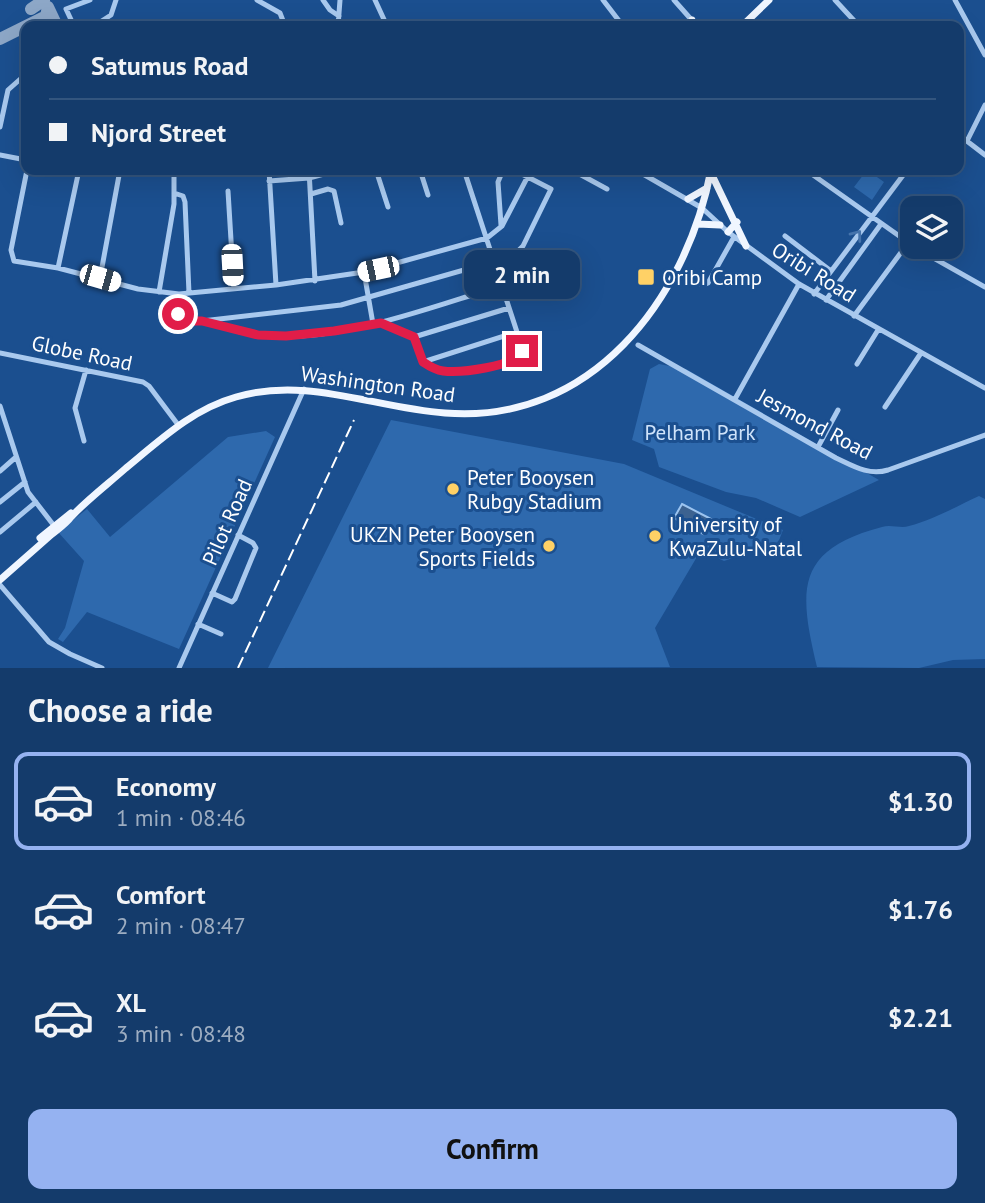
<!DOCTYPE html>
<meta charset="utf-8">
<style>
:root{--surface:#143b6b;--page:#1d4271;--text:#f1f3f6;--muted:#9dadc1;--line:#33557e;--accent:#95b2f1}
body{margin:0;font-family:"PT Sans",sans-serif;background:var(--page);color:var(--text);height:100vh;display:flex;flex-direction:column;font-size:26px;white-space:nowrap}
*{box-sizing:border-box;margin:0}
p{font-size:23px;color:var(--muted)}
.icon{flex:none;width:38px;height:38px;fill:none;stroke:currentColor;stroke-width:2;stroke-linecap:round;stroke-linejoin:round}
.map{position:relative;height:668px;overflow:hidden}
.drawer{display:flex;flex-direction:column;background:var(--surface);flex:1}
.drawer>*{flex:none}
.guide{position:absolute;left:21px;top:21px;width:943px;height:154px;border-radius:14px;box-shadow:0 7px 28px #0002,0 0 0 2px var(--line);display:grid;align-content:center;height:154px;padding:0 28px;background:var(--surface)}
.fabs{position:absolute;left:900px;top:196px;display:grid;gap:14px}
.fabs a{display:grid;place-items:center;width:63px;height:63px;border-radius:14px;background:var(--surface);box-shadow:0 7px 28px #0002,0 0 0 2px var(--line);font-size:35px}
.end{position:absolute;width:32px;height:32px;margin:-16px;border:9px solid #e11d48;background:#fff;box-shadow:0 0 0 4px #fff}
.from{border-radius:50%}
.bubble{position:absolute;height:49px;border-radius:14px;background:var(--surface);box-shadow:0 7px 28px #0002,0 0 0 2px var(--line);font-size:23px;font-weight:800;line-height:49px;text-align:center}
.car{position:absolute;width:21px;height:42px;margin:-21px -10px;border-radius:9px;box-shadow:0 0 5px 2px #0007;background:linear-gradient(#fff 24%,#345 0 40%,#fff 0 76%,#345 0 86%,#fff 0)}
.guide b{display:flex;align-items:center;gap:24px;height:66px;font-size:26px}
.guide b+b{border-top:2px solid var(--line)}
.guide i{width:18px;height:18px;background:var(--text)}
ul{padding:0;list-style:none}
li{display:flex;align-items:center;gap:21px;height:98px;margin:0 14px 10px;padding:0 14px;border:4px solid transparent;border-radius:14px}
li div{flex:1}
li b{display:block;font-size:26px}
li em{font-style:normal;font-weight:800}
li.active{border-color:var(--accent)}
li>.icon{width:63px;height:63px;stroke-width:1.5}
h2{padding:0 28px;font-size:32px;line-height:84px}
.action{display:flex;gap:14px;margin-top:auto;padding:14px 28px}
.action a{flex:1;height:80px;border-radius:14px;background:var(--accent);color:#111;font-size:28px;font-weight:800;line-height:80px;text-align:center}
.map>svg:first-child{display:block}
</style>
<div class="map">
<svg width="985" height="668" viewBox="0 0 985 668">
<rect width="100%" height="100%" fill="#1b4f8f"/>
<!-- green -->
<path fill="#2e69ad" d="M 867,170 L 884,182 L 872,200 L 854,187 Z
M 659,364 L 686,369 L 879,480 L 800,517 L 756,498 L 726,492 L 659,467 L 654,449 L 632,440 L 650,369 Z
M 391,420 L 624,464 L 783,530 L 778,543 L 724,561 L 701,550 L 655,628 L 670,667 L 268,668 Z
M 266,431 L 275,437 L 179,649 L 87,612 L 63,642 L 58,639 L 65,628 L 84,561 L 58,532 L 87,509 L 110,537 L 228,437 Z
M 979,496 L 985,499 L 985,659 L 953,660 L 919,668 L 817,667 C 799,591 794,550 882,527 C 891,524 901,529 909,526 C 933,520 957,506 979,496 Z"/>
<!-- water -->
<path fill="#3c6290" stroke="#9cc4f0" stroke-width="2" d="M 682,504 L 711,519 L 703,534 L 674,518 Z"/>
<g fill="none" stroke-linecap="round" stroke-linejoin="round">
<!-- taxiway -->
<path stroke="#8da7c7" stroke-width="12" d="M 48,7 L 57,26
M 31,9 L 44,0
M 0,39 L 46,16 L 48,7"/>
<!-- minor -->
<path stroke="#a9c9ee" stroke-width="5" d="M 257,0 L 280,13 L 285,26
M 323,0 L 330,10 L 339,16
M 375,0 L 387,26
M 603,0 L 623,26
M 674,0 L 697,26
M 835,0 L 859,26
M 955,0 L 985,55
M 74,26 L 66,9 L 90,0
M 94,26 L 111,15 L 116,0
M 193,26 L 194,25
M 338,26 L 340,0
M 0,127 L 8,90 L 26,74
M 959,135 L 985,155
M 967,141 L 985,105
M 0,155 L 26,160
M 27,170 L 11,250 L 14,261 L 58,268 L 138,289 L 179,294 L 276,285 L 364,272 L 487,238 L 502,226 L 528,176
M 269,170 L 276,285
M 309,170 L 315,281
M 376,170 L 388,207
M 420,170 L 428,195
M 572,170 L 607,189
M 636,170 L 702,208 L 728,232 L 799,284 L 985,388
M 806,170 L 912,245
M 269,181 L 309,178 L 339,170
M 228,191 L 234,289
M 174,193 L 183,196 L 185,202 L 189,293
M 311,194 L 328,189 L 334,191 L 341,223
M 501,225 L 498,182 L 503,170
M 785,236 L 831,271
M 914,247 L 985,287
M 58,268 L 79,170
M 364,272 L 373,324
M 100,278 L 120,170
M 694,281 L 703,285 L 708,283 L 734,237
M 159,292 L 174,204 L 174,170
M 179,294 L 178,314 L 185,321 L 202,321 L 341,305 L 513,256 L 523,246 L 551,189 L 514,170
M 814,294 L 907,170
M 826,300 L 881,224
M 854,316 L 908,243
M 205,322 C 222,327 239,333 257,335 C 335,345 427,308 501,286
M 382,323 L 414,337
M 414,337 L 423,362 C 429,366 436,371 444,371 C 461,373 511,367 521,353 L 517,332 L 464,170
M 414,337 L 509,308
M 638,345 L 836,458 C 853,466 869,476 888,470 L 985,435
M 0,353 L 143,382 L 149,386 L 179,426
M 423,362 L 517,332
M 857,364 L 878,330
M 735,399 L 799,284
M 0,406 L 28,492 L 55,527
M 885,407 L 921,353
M 84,441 L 75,408 L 86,370
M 818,447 L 838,410
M 0,471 L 16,457
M 0,502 L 25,482
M 0,532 L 36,502
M 0,585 L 49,642 L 70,654 L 102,668
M 212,593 L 232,602 L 235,599 L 256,548 L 253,543 L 238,535
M 198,624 L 221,634
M 179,668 L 304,389"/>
<!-- major -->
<path stroke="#f0f6ff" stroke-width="7" d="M 692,20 L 693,26
M 742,26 L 769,0
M 711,173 L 746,246
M 688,199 L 707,188
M 698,224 L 720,225
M 728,232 L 737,222
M 40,538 L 71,513
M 0,580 C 17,565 34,550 51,535 C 58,529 66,524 71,517 C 88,499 108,484 126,468 C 160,440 193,409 236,397 C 307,376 374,408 445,413 C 591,425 686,300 711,170"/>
<!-- rail -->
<path stroke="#fff" stroke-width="2" stroke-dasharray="12 5" stroke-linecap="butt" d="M 238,668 L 354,420"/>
</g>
<!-- one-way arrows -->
<defs><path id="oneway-chevron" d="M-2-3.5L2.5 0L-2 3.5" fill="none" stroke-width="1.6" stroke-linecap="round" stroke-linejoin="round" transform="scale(1.75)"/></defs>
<use stroke="#4674ac" href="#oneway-chevron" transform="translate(857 235) rotate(-53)"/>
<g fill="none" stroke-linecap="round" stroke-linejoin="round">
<!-- route -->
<path stroke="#e11d48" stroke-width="9" d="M 178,314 L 185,321 L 202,321 L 258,335 L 286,336 L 334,331 L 381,323 L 414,337 L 423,362 C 429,366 435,370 443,371 C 460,373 515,367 522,351"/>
</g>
<!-- markers -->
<g fill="#ffd166" stroke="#1b4f8f" stroke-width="2.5">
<rect x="637" y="268" width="18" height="18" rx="3.5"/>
<circle cx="453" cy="489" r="7"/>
<circle cx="655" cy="536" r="7"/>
<circle cx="549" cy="546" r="7"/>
</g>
<g text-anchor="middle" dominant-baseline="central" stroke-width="6" stroke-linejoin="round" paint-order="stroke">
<!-- street labels -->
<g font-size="21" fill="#fff" stroke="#1b4f8f">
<text transform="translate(814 272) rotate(32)">Oribi Road</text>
<text transform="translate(82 353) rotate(12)">Globe Road</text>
<text transform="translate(378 384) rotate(8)">Washington Road</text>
<text transform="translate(815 424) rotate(28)">Jesmond Road</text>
<text transform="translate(227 522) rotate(-66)">Pilot Road</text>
</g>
<!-- poi labels -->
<g font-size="21" fill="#fff" stroke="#1b4f8f" text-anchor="start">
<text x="662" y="277">Oribi Camp</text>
<text x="467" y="477">Peter Booysen<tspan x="467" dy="24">Rubgy Stadium</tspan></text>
<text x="669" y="524">University of<tspan x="669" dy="24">KwaZulu-Natal</tspan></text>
<text x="535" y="534" text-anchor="end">UKZN Peter Booysen<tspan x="535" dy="24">Sports Fields</tspan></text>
</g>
<!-- park labels -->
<g font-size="21" fill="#cfe3fa" stroke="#1b4f8f">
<text x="700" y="432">Pelham Park</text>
</g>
</g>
</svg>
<div class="fabs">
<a><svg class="icon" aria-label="layers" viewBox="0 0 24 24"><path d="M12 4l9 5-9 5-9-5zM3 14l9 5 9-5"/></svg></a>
</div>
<i class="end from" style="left:178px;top:314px"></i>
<i class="end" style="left:522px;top:351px"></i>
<div class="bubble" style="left:464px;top:250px;width:116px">2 min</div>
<i class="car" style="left:232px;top:265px;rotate:177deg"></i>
<i class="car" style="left:378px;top:269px;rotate:258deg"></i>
<i class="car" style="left:100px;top:278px;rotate:106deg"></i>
<div class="guide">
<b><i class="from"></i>Satumus Road</b>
<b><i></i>Njord Street</b>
</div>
</div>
<section class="drawer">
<h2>Choose a ride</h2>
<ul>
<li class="active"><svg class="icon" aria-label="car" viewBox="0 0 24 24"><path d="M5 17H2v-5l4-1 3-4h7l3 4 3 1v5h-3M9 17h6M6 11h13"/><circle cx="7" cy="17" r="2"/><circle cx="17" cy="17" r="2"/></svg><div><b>Economy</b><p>1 min · 08:46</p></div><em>$1.30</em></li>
<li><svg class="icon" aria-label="car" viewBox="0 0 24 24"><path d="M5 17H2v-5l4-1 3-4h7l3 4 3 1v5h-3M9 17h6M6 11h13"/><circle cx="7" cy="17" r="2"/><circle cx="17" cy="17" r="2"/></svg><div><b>Comfort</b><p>2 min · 08:47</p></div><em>$1.76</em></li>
<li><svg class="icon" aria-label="car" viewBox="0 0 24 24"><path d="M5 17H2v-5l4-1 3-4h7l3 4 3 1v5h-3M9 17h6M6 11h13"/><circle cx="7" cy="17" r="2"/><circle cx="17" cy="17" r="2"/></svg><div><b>XL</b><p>3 min · 08:48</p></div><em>$2.21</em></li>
</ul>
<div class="action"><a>Confirm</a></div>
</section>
